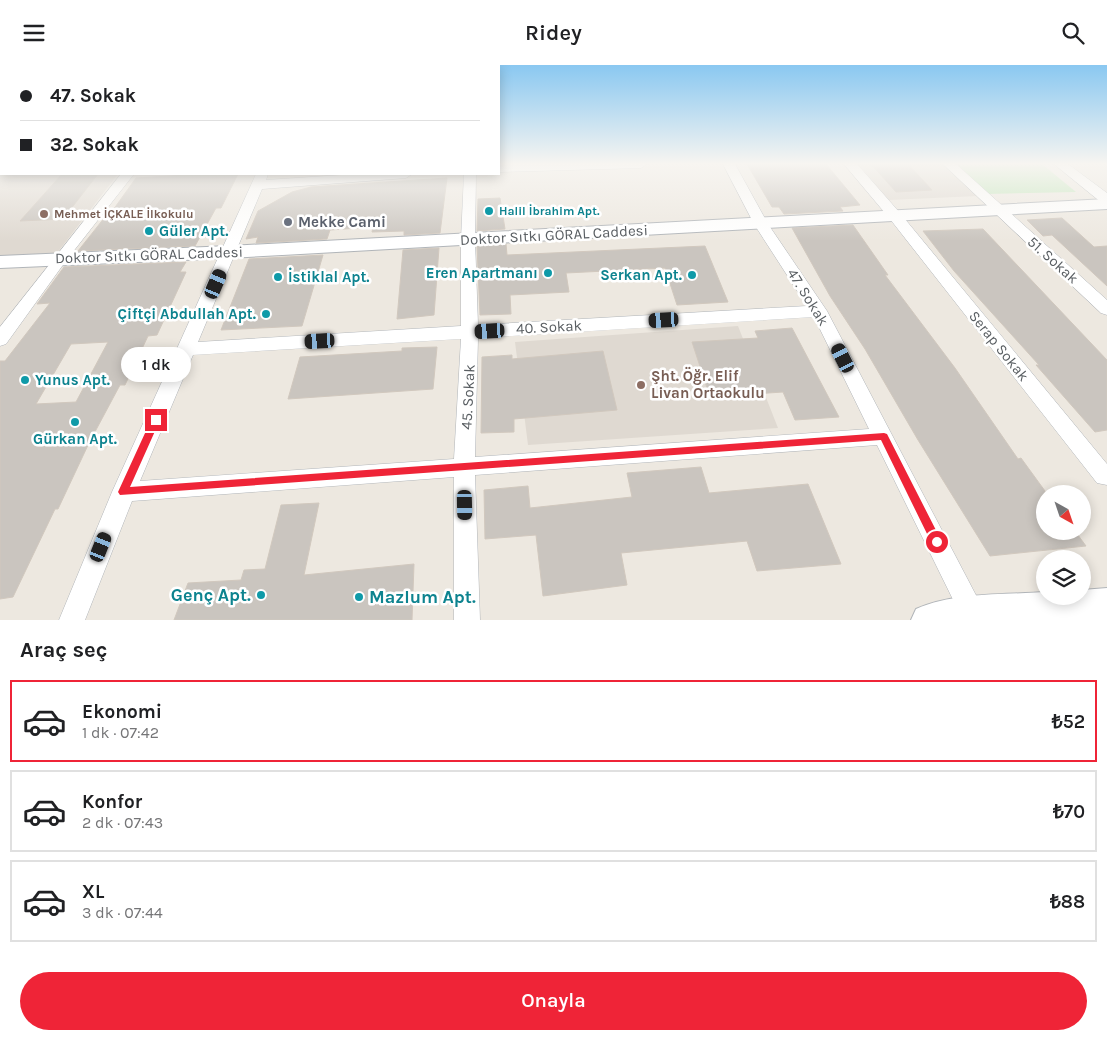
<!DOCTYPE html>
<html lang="tr">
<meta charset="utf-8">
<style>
:root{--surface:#fff;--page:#f6f6f6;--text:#202124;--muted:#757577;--line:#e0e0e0;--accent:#ef2437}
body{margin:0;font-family:Karla,sans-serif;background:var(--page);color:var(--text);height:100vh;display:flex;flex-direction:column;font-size:19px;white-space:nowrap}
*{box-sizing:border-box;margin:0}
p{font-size:16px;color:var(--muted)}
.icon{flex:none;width:28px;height:28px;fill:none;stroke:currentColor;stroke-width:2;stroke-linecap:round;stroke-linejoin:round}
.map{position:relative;height:555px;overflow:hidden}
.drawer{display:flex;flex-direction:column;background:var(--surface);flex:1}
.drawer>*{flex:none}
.banner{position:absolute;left:0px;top:0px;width:500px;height:110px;box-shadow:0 2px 12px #0003;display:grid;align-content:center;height:110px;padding:0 20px;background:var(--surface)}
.needle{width:32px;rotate:140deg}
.controls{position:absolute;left:1036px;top:420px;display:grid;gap:10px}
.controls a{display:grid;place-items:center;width:55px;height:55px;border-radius:50%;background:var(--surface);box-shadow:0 2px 12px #0003;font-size:25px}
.end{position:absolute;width:22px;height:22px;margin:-11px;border:6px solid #ef2437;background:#fff;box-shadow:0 0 0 2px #fff}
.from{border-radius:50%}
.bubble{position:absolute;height:35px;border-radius:18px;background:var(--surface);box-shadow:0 2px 12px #0003;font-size:16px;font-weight:600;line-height:35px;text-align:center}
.car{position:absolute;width:15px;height:30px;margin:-15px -8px;border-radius:6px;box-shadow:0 0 4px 1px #0007;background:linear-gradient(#222 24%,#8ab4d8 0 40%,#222 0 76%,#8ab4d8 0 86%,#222 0)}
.banner b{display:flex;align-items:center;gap:18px;height:48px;font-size:19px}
.banner b+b{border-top:1px solid var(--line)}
.banner i{width:12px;height:12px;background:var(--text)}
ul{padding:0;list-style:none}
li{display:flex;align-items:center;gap:15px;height:82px;margin:0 10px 8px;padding:0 10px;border:2px solid var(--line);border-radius:0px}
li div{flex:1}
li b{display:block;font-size:19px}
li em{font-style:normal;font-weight:600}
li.on{border-color:var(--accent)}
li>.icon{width:45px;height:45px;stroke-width:1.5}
h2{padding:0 20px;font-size:22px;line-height:60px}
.primary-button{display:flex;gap:10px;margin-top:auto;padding:10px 20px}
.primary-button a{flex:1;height:58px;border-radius:30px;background:var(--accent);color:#fff;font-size:20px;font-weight:600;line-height:58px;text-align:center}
header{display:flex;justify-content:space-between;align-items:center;height:65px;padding:0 20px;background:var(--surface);font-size:22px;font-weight:600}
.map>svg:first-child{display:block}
</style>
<header><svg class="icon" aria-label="menu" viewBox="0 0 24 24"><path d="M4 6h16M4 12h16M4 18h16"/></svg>Ridey<svg class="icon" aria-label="search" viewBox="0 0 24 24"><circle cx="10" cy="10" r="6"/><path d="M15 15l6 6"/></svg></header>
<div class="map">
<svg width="1107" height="555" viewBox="0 0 1107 555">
<rect width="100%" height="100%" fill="#ede8e0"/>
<!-- education -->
<path fill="#dfd9d1" d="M 0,99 L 1,109 L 118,109 L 57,188 L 0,191 Z
M 858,99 L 944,99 L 978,131 L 888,135 Z
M 738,261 L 778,363 L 528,380 L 515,277 Z"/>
<!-- green -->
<path fill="#c2e6bb" d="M 955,99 L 1042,99 L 1076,127 L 986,129 Z"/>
<!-- building -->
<path fill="#cac5bf" stroke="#d1c8be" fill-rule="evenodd" d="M 747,99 L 826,99 L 860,140 L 840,142 L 843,146 L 784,149 L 779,142 L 772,142 Z
M 871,99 L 908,99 L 932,125 L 896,127 Z
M 62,109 L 98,109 L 63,154 L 20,156 Z
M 204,109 L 238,109 L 221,143 L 216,143 L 195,181 L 78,186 L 105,152 L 108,152 L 136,113 Z
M 447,113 L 440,168 L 404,170 L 404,166 L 372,167 L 373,162 L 330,165 L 327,174 L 256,178 L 258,172 L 246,174 L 258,146 L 292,127 L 311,122 Z
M 500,133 L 505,164 L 477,166 L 478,134 Z
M 1062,153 L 1094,182 L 1107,181 L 1107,221 L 1052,170 L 1043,171 L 1027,155 Z
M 853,160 L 888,210 L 885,210 L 955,303 L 1018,394 L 1021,393 L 1045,426 L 1045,466 L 1075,466 L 1086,481 L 990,491 L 918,375 L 865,284 L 830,231 L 792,163 Z
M 983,164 L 1107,295 L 1107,365 L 1095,367 L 1036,300 L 1039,300 L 954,206 L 923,166 Z
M 506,179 L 507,190 L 705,181 L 728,237 L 677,240 L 665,203 L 566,208 L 569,227 L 510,230 L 511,249 L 480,250 L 477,181 Z
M 439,183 L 434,250 L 397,254 L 403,185 Z
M 323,190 L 302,261 L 221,265 L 249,194 Z
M 186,197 L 180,207 L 186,207 L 157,270 L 148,271 L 125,320 L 120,320 L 89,378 L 58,444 L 55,444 L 13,532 L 0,534 L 0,296 L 5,296 L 50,238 L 37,239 L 64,202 ZM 108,277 L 76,337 L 36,339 L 71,279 Z
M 792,263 L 839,352 L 795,355 L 783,327 L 710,332 L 692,277 L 758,273 L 755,266 Z
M 437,282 L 433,324 L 288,334 L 300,292 L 402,286 L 402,283 Z
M 603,286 L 617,345 L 514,354 L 514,367 L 481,368 L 482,292 L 512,290 L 512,294 Z
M 701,402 L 709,428 L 808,419 L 841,499 L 757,506 L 747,476 L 621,488 L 627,520 L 543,531 L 536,470 L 485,474 L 484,425 L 528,421 L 530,443 L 632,432 L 627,408 Z
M 319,438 L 304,510 L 414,499 L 412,555 L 174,555 L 188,518 L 241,515 L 244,505 L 265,504 L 281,440 Z"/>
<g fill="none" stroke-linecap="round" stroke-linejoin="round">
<defs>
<path id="minor" d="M 499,99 L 647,99 L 641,103 L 499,107 Z
M 723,99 L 735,99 L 768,159 L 827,246 L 989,555 L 963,555 L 877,380 L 475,410 L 480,555 L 454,555 L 454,412 L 132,436 L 85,555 L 59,555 L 112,427 L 256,109 L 268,109 L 266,115 L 357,109 L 412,109 L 406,113 L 262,124 L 198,277 L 461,261 L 461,174 L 464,109 L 476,109 L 475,174 L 478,260 L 807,241 L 754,159 ZM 814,252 L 869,364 L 475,392 L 478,273 ZM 461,274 L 454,394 L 140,416 L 193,290 Z
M 844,99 L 857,99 L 900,148 L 1107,399 L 1107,420 L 1097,418 L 890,154 Z
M 943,99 L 956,99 L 1107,235 L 1107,250 L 1101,248 Z
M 1054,99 L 1068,99 L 1107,128 L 1107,139 L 1102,138 Z
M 121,109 L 134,109 L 65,197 L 6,279 L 0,281 L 0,262 Z"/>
<path id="tertiary" d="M 1107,134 L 1107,144 L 229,193 L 0,203 L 0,191 L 229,181 Z
M 1107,523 L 1107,555 L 911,555 L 916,544 C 955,527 1003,530 1045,527 L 1045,531 L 1082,531 L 1082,525 Z"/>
</defs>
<!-- minor casing -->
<use href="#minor" stroke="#b1b5b9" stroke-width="1"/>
<!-- tertiary casing -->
<use href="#tertiary" stroke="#b1b5b9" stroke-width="2"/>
<!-- minor -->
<use href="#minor" fill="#fff" fill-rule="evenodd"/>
<!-- tertiary -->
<use href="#tertiary" fill="#fff" fill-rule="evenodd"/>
</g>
<!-- sky -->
<linearGradient id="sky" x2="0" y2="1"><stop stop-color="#8ac8f1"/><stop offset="0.56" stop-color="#f7f5f1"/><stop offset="1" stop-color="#f7f5f1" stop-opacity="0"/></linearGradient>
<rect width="1107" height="176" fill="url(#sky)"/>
<!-- route -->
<path fill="#ef2437" d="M 156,352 L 160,355 L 130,422 L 884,368 L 887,369 L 942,477 L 937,482 L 933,481 L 881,375 L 120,430 L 118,427 L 151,355 Z"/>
<!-- markers -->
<g fill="#0f9aa8" stroke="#fff" stroke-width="2">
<circle cx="489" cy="146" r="5"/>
<circle cx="149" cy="166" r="5"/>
<circle cx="548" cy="208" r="5"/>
<circle cx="692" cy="210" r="5"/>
<circle cx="278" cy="212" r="5"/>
<circle cx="266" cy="249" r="5"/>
<circle cx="25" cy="315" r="5"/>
<circle cx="75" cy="357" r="5"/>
<circle cx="261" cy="530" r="5"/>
<circle cx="359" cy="532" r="5"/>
</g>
<g fill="#8d6e63" stroke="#fff" stroke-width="2">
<circle cx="44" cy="149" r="5"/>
<circle cx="641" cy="320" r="5"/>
</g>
<circle fill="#6b7280" stroke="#fff" stroke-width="2" cx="288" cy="157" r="5"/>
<g text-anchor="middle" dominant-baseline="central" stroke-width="5" stroke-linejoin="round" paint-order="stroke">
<!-- far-culture labels -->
<g font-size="12" font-weight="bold" fill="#0d838f" stroke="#fff" text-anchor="start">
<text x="499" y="146">Halil İbrahim Apt.</text>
</g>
<!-- far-education labels -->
<g font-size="12" font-weight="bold" fill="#785e54" stroke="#fff" text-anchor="start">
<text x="54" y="149">Mehmet İÇKALE İlkokulu</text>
</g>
<!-- worship labels -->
<g font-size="15" font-weight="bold" fill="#5b616d" stroke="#fff" text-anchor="start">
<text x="298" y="157">Mekke Cami</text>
</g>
<!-- culture labels -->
<g font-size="15" font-weight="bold" fill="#0d838f" stroke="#fff" text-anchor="start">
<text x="159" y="166">Güler Apt.</text>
<text x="538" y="208" text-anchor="end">Eren Apartmanı</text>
<text x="682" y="210" text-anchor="end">Serkan Apt.</text>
<text x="288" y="212">İstiklal Apt.</text>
<text x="256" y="249" text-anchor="end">Çiftçi Abdullah Apt.</text>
<text x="35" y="315">Yunus Apt.</text>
<text x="75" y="374" text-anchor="middle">Gürkan Apt.</text>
</g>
<!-- street labels -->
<g font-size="15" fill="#595e62" stroke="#fff">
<text transform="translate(554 170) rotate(-3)">Doktor Sıtkı GÖRAL Caddesi</text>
<text transform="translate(149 190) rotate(-2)">Doktor Sıtkı GÖRAL Caddesi</text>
<text transform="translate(1053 195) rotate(42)">51. Sokak</text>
<text transform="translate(808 232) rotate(58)">47. Sokak</text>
<text transform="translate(549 262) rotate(-3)">40. Sokak</text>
<text transform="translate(999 281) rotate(51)">Serap Sokak</text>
<text transform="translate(468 332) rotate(-87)">45. Sokak</text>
</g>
<!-- education labels -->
<g font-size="15" font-weight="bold" fill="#785e54" stroke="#fff" text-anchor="start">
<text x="651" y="311">Şht. Öğr. Elif<tspan x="651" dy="17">Livan Ortaokulu</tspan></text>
</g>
<!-- near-culture labels -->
<g font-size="18" font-weight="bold" fill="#0d838f" stroke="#fff" text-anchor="end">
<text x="251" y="530">Genç Apt.</text>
<text x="369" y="532" text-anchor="start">Mazlum Apt.</text>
</g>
</g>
</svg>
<div class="controls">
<a><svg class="needle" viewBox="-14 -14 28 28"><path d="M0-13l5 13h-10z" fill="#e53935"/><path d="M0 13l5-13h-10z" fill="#757577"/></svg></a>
<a><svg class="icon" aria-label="layers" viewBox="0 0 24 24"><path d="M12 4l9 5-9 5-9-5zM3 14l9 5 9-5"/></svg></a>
</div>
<i class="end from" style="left:937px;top:477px"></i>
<i class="end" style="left:156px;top:355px"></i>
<div class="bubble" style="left:121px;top:282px;width:70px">1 dk</div>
<i class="car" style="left:216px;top:219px;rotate:23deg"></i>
<i class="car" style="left:664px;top:255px;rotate:267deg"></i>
<i class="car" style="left:490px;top:266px;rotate:267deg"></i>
<i class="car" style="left:320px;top:276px;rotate:267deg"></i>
<i class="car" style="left:843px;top:293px;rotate:333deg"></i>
<i class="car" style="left:465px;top:440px;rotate:179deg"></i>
<i class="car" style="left:101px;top:482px;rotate:22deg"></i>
<div class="banner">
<b><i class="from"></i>47. Sokak</b>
<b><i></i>32. Sokak</b>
</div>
</div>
<section class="drawer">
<h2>Araç seç</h2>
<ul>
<li class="on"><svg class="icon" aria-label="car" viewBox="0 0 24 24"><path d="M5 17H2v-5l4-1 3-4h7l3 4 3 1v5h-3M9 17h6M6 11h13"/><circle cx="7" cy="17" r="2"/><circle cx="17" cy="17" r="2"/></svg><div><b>Ekonomi</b><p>1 dk · 07:42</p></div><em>₺52</em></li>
<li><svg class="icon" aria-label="car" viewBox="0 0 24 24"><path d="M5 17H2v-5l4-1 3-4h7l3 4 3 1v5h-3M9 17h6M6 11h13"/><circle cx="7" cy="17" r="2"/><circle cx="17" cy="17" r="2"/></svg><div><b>Konfor</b><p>2 dk · 07:43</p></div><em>₺70</em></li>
<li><svg class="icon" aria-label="car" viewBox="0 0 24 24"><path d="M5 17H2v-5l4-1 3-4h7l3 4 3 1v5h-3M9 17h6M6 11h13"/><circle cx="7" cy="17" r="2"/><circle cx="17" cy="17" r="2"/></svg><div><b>XL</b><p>3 dk · 07:44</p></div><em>₺88</em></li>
</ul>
<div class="primary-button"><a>Onayla</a></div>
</section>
